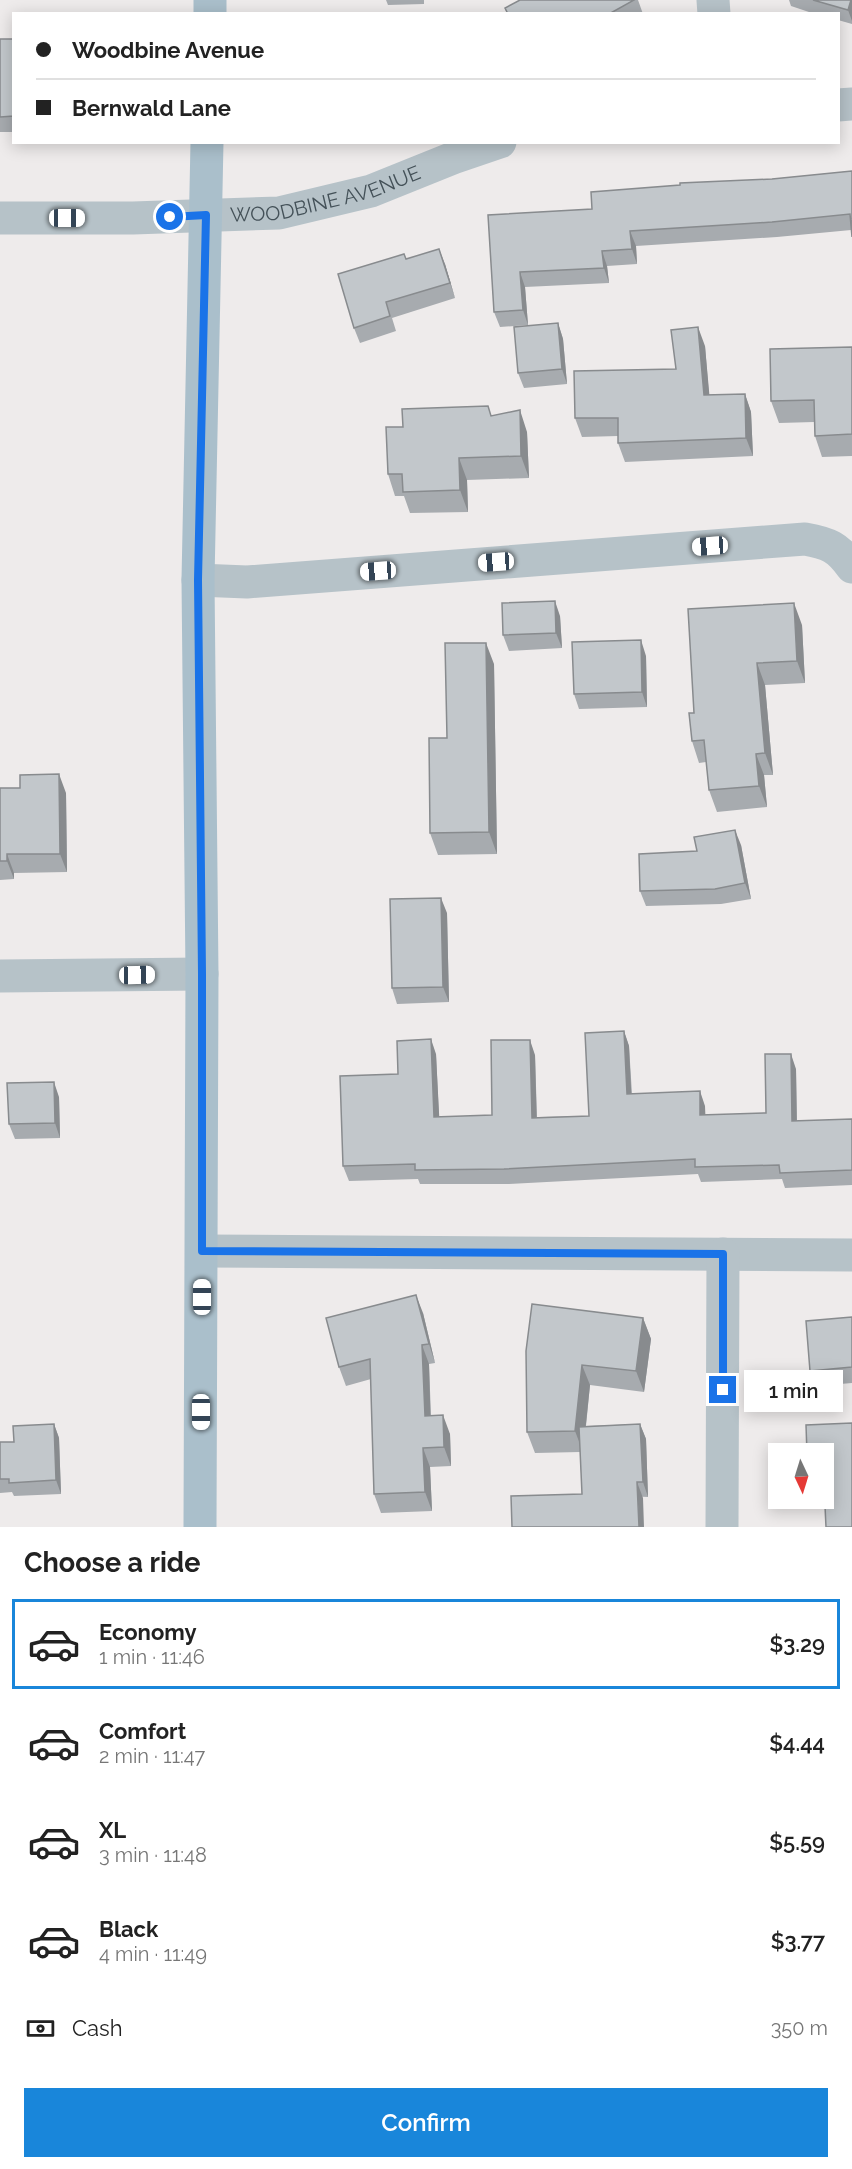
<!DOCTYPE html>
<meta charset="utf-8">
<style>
:root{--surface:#fff;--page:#f2f2f2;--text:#222;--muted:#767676;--line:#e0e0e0;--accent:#1986da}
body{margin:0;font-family:Raleway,sans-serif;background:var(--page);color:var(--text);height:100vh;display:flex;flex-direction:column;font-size:22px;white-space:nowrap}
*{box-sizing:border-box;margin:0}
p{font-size:20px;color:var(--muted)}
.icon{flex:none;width:33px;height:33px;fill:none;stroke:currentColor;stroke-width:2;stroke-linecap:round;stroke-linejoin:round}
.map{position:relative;height:1527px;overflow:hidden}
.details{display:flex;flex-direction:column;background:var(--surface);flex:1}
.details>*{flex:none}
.banner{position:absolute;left:12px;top:12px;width:828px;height:132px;border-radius:0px;box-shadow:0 3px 15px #0003;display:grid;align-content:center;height:132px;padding:0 24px;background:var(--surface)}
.needle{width:39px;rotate:176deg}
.tools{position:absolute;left:768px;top:1443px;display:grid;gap:12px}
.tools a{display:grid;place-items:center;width:66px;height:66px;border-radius:0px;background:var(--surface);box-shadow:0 3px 15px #0003;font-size:30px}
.end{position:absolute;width:27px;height:27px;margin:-14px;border:8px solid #1a73e8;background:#fff;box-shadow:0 0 0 3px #fff}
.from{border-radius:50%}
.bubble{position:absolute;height:42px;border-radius:0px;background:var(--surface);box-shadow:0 3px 15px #0003;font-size:20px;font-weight:600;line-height:42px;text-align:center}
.car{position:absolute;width:18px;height:36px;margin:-18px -9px;border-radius:8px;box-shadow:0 0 4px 2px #0007;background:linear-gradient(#fff 24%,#345 0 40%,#fff 0 76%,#345 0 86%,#fff 0)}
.banner b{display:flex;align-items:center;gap:21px;height:57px;font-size:22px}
.banner b+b{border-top:2px solid var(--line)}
.banner i{width:15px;height:15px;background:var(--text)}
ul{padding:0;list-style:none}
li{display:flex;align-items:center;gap:18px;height:90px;margin:0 12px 9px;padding:0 12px;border:3px solid transparent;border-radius:0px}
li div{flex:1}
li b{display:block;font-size:22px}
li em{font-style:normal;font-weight:600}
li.on{border-color:var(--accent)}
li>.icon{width:54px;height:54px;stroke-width:1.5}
h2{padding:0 24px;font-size:27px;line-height:72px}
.pay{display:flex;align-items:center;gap:15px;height:66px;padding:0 24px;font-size:22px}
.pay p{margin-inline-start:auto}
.action{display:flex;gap:12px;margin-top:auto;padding:12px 24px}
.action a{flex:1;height:69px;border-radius:0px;background:var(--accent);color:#fff;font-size:24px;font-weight:600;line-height:69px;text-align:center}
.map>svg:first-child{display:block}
</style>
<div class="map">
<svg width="852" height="1527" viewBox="0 0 852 1527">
<rect width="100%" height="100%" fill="#eeebeb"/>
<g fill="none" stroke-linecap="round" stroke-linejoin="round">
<!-- street -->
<g stroke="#b6c2c8" stroke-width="33">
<path d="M 713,0 L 714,14"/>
<path d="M 838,105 L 852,104"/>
<path id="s1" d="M 0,218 L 133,218 L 279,213 L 371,191 L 453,158 L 500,142"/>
<path d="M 198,580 L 247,582 L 805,539 C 828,543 838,547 852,567"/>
<path d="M 0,976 L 202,974"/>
<path d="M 202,1251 L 852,1255"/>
<path d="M 722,1527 L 723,1254"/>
</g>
<!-- primary -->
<path stroke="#aabfcb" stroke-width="33" d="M 210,14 L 210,0
M 200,1527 L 202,974 L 198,580 L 207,142"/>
</g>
<!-- wall -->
<path fill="#a7abaf" d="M 386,0 L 424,0 L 424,4 L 388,5 Z
M 520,0 L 638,0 L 643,14 L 507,14 L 505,8 Z
M 789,0 L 852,0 L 852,24 L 838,20 L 838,14 L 815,14 L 791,6 Z
M 0,39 L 14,39 L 14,132 L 0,132 Z
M 852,171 L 851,230 L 777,237 L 636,246 L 637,264 L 607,266 L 609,283 L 525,287 L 528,325 L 500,327 L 494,312 L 488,215 L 592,209 L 772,179 Z
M 406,259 L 445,264 L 455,298 L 392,318 L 396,331 L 360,343 L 354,328 Z
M 558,323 L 563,339 L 567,384 L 524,388 L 518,373 Z
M 705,346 L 709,395 L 745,394 L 751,412 L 753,456 L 625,462 L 618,443 L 618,436 L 582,437 L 575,418 L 676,369 Z
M 852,347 L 852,456 L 822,457 L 815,436 L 814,422 L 779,423 L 771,401 Z
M 491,415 L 527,432 L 529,478 L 467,480 L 468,512 L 410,513 L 404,496 L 395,496 L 388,474 L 403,427 Z
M 560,616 L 562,648 L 509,651 L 503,635 Z
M 802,625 L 805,683 L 765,685 L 773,775 L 764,775 L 767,807 L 717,812 L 709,790 L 706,762 L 699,763 L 692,741 L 694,713 Z
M 646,656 L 647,707 L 579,709 L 574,694 Z
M 494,664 L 497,854 L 438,855 L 430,833 L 447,738 Z
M 0,788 L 66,793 L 67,872 L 14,873 L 14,879 L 0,880 Z
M 741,845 L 751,899 L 721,904 L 646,906 L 640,891 L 697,851 Z
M 447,913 L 449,1002 L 397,1004 L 392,988 Z
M 624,1031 L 629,1046 L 632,1094 L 705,1106 L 705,1115 L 766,1113 L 796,1069 L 797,1121 L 852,1119 L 852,1185 L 785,1188 L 782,1179 L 701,1182 L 698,1174 L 509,1184 L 420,1184 L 418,1179 L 349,1181 L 343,1166 L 398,1074 L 436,1054 L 439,1117 L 492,1115 L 535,1055 L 537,1117 L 589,1116 Z
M 59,1097 L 60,1138 L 15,1139 L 9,1124 Z
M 532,1304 L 643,1318 L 651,1339 L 644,1392 L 590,1385 L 586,1426 L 640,1424 L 646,1439 L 648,1497 L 582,1494 L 580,1452 L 535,1453 L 527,1432 Z
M 423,1313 L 435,1363 L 429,1364 L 431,1416 L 450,1434 L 451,1466 L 430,1467 L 432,1511 L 381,1513 L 374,1494 L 371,1379 L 346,1386 L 339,1367 Z
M 852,1317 L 852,1383 L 816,1386 L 810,1371 Z
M 852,1423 L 825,1501 L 813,1501 L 812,1498 L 824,1498 L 824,1454 Z
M 54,1424 L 59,1438 L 61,1494 L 14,1496 L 12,1492 L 0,1493 L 0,1442 L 14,1442 Z"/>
<!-- shaded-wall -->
<path fill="#888b8e" d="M 851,0 L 852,0 L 852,21 L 848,10 Z
M 630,231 L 636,246 L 637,264 L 632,249 Z
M 439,249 L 445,264 L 455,298 L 450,283 Z
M 602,251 L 607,266 L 609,283 L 604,268 Z
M 520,272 L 525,287 L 528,325 L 523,310 Z
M 558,323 L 563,339 L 567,384 L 562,369 Z
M 698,327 L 705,346 L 711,413 L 704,395 Z
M 745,394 L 751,412 L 753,456 L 746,438 Z
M 520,410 L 527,432 L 529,478 L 521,456 Z
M 459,458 L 467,480 L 468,512 L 460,490 Z
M 555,601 L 560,616 L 562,648 L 556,633 Z
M 794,603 L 802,625 L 805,683 L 797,661 Z
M 641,640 L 646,656 L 647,707 L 642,692 Z
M 486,643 L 494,664 L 497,854 L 489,832 Z
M 757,663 L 765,685 L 773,775 L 765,753 Z
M 756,754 L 764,775 L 767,807 L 759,786 Z
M 59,774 L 66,793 L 67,872 L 60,854 Z
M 735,830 L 741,845 L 751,899 L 745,883 Z
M 7,854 L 14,873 L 14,879 L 7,861 Z
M 441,898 L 447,913 L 449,1002 L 443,987 Z
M 624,1031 L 629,1046 L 632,1109 L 627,1094 Z
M 431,1039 L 436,1054 L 440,1132 L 434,1117 Z
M 530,1040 L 535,1055 L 537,1132 L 532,1118 Z
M 791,1054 L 796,1069 L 797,1136 L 792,1121 Z
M 54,1082 L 59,1097 L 60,1138 L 55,1123 Z
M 700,1091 L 705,1106 L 706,1130 L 700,1115 Z
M 416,1295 L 423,1313 L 435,1363 L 429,1344 Z
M 643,1318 L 651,1339 L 644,1392 L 636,1371 Z
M 422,1345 L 429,1364 L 431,1435 L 425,1416 Z
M 582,1365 L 590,1385 L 583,1452 L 575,1431 Z
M 443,1415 L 450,1434 L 451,1466 L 444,1447 Z
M 54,1424 L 59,1438 L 61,1494 L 56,1480 Z
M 640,1424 L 646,1439 L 648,1497 L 643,1482 Z
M 423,1448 L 430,1467 L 432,1511 L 425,1492 Z
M 637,1482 L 643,1498 L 644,1527 L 639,1527 Z"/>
<!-- building -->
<path fill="#c2c7cb" stroke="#888b8e" stroke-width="1.5" d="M 520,0 L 634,0 L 609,14 L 508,14 L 505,8 Z
M 813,0 L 851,0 L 848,10 Z
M 0,39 L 14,39 L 14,116 L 0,117 Z
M 852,171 L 852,237 L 850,214 L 772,222 L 630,231 L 632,249 L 602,251 L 604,268 L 520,272 L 523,310 L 494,312 L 488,215 L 592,209 L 591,192 L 680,185 L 680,183 L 772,179 Z
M 439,249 L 450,283 L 386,302 L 390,316 L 354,328 L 338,274 L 404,254 L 406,259 Z
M 558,323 L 562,369 L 518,373 L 514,327 Z
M 698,327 L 704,395 L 745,394 L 746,438 L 618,443 L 618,418 L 575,418 L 574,371 L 676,369 L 671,330 Z
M 852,347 L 852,434 L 815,436 L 814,400 L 771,401 L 770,349 Z
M 488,406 L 491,416 L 520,410 L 521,456 L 459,458 L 460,490 L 403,492 L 402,474 L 388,474 L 386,427 L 403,427 L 402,409 Z
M 555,601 L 556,633 L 503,635 L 502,603 Z
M 794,603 L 797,661 L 757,663 L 765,753 L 756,754 L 759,786 L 709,790 L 704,740 L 692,741 L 689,713 L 694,713 L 688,609 Z
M 641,640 L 642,692 L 574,694 L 572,642 Z
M 445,643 L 486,643 L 489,832 L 430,833 L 429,738 L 447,738 Z
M 59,774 L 60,854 L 7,854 L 7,861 L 0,861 L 0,788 L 20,788 L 20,775 Z
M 735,830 L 745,883 L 715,889 L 640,891 L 639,854 L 697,851 L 694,837 Z
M 441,898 L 443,987 L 392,988 L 390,899 Z
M 624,1031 L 627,1094 L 700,1091 L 700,1115 L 766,1113 L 765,1054 L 791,1054 L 792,1121 L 852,1119 L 852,1170 L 780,1173 L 779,1165 L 695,1167 L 695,1159 L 504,1169 L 415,1170 L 415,1164 L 343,1166 L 340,1076 L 398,1074 L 397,1041 L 431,1039 L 434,1117 L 492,1115 L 491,1040 L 530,1040 L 532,1118 L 589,1116 L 585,1033 Z
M 54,1082 L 55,1123 L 9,1124 L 7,1083 Z
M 416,1295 L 429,1344 L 422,1345 L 425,1416 L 443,1415 L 444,1447 L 423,1448 L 425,1492 L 374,1494 L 370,1359 L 339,1367 L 326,1318 Z
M 532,1304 L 643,1318 L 636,1371 L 582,1365 L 575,1431 L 527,1432 L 526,1351 Z
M 852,1317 L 852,1367 L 810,1371 L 806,1321 Z
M 852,1423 L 852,1527 L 826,1527 L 824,1485 L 824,1454 L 807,1454 L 806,1425 Z
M 54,1424 L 56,1480 L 9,1483 L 9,1479 L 0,1479 L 0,1442 L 14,1442 L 13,1426 Z
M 640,1424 L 643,1482 L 637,1482 L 639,1527 L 512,1527 L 511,1496 L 582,1494 L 579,1427 Z"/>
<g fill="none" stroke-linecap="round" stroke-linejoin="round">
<!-- route -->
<path stroke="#1a73e8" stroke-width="8" d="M 170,217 L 206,215 L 198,580 L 202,974 L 202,1251 L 723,1254 L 723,1390"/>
</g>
<g text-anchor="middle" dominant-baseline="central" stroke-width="6" stroke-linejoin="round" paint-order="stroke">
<!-- street labels -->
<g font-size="20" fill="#445158" stroke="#fff">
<text stroke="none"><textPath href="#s1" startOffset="328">WOODBINE AVENUE</textPath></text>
</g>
</g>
</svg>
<div class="tools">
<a><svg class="needle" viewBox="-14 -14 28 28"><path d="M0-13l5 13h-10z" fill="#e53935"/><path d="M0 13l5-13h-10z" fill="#767676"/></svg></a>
</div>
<i class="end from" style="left:170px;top:217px"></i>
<i class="end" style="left:723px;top:1390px"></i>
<div class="bubble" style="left:744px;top:1370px;width:99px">1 min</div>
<i class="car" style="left:67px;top:218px;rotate:90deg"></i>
<i class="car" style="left:710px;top:546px;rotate:266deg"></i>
<i class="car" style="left:496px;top:562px;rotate:266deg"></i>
<i class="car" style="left:378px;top:571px;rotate:266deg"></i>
<i class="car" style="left:137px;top:975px;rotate:89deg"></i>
<i class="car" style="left:202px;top:1297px;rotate:0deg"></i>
<i class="car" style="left:201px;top:1412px;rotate:180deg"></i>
<div class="banner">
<b><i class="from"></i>Woodbine Avenue</b>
<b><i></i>Bernwald Lane</b>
</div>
</div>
<section class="details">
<h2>Choose a ride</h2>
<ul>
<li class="on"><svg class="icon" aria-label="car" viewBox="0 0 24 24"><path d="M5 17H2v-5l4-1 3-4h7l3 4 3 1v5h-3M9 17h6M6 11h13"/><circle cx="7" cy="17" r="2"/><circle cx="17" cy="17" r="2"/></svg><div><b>Economy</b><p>1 min · 11:46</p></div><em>$3.29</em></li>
<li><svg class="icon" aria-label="car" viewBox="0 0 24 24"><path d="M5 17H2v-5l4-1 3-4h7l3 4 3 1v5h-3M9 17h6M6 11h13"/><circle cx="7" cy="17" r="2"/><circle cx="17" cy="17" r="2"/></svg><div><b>Comfort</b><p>2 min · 11:47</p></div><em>$4.44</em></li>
<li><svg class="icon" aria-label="car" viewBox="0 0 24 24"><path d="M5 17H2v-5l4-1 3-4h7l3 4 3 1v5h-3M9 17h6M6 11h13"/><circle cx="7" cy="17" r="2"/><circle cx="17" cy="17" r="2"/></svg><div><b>XL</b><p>3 min · 11:48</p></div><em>$5.59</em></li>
<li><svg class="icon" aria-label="car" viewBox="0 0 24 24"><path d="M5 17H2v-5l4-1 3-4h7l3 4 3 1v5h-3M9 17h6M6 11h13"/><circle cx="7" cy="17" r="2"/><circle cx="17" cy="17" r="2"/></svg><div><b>Black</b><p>4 min · 11:49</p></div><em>$3.77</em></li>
</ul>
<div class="pay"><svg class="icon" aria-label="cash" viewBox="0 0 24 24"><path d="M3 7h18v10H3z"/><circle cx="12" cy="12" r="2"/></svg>Cash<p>350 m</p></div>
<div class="action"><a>Confirm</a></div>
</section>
